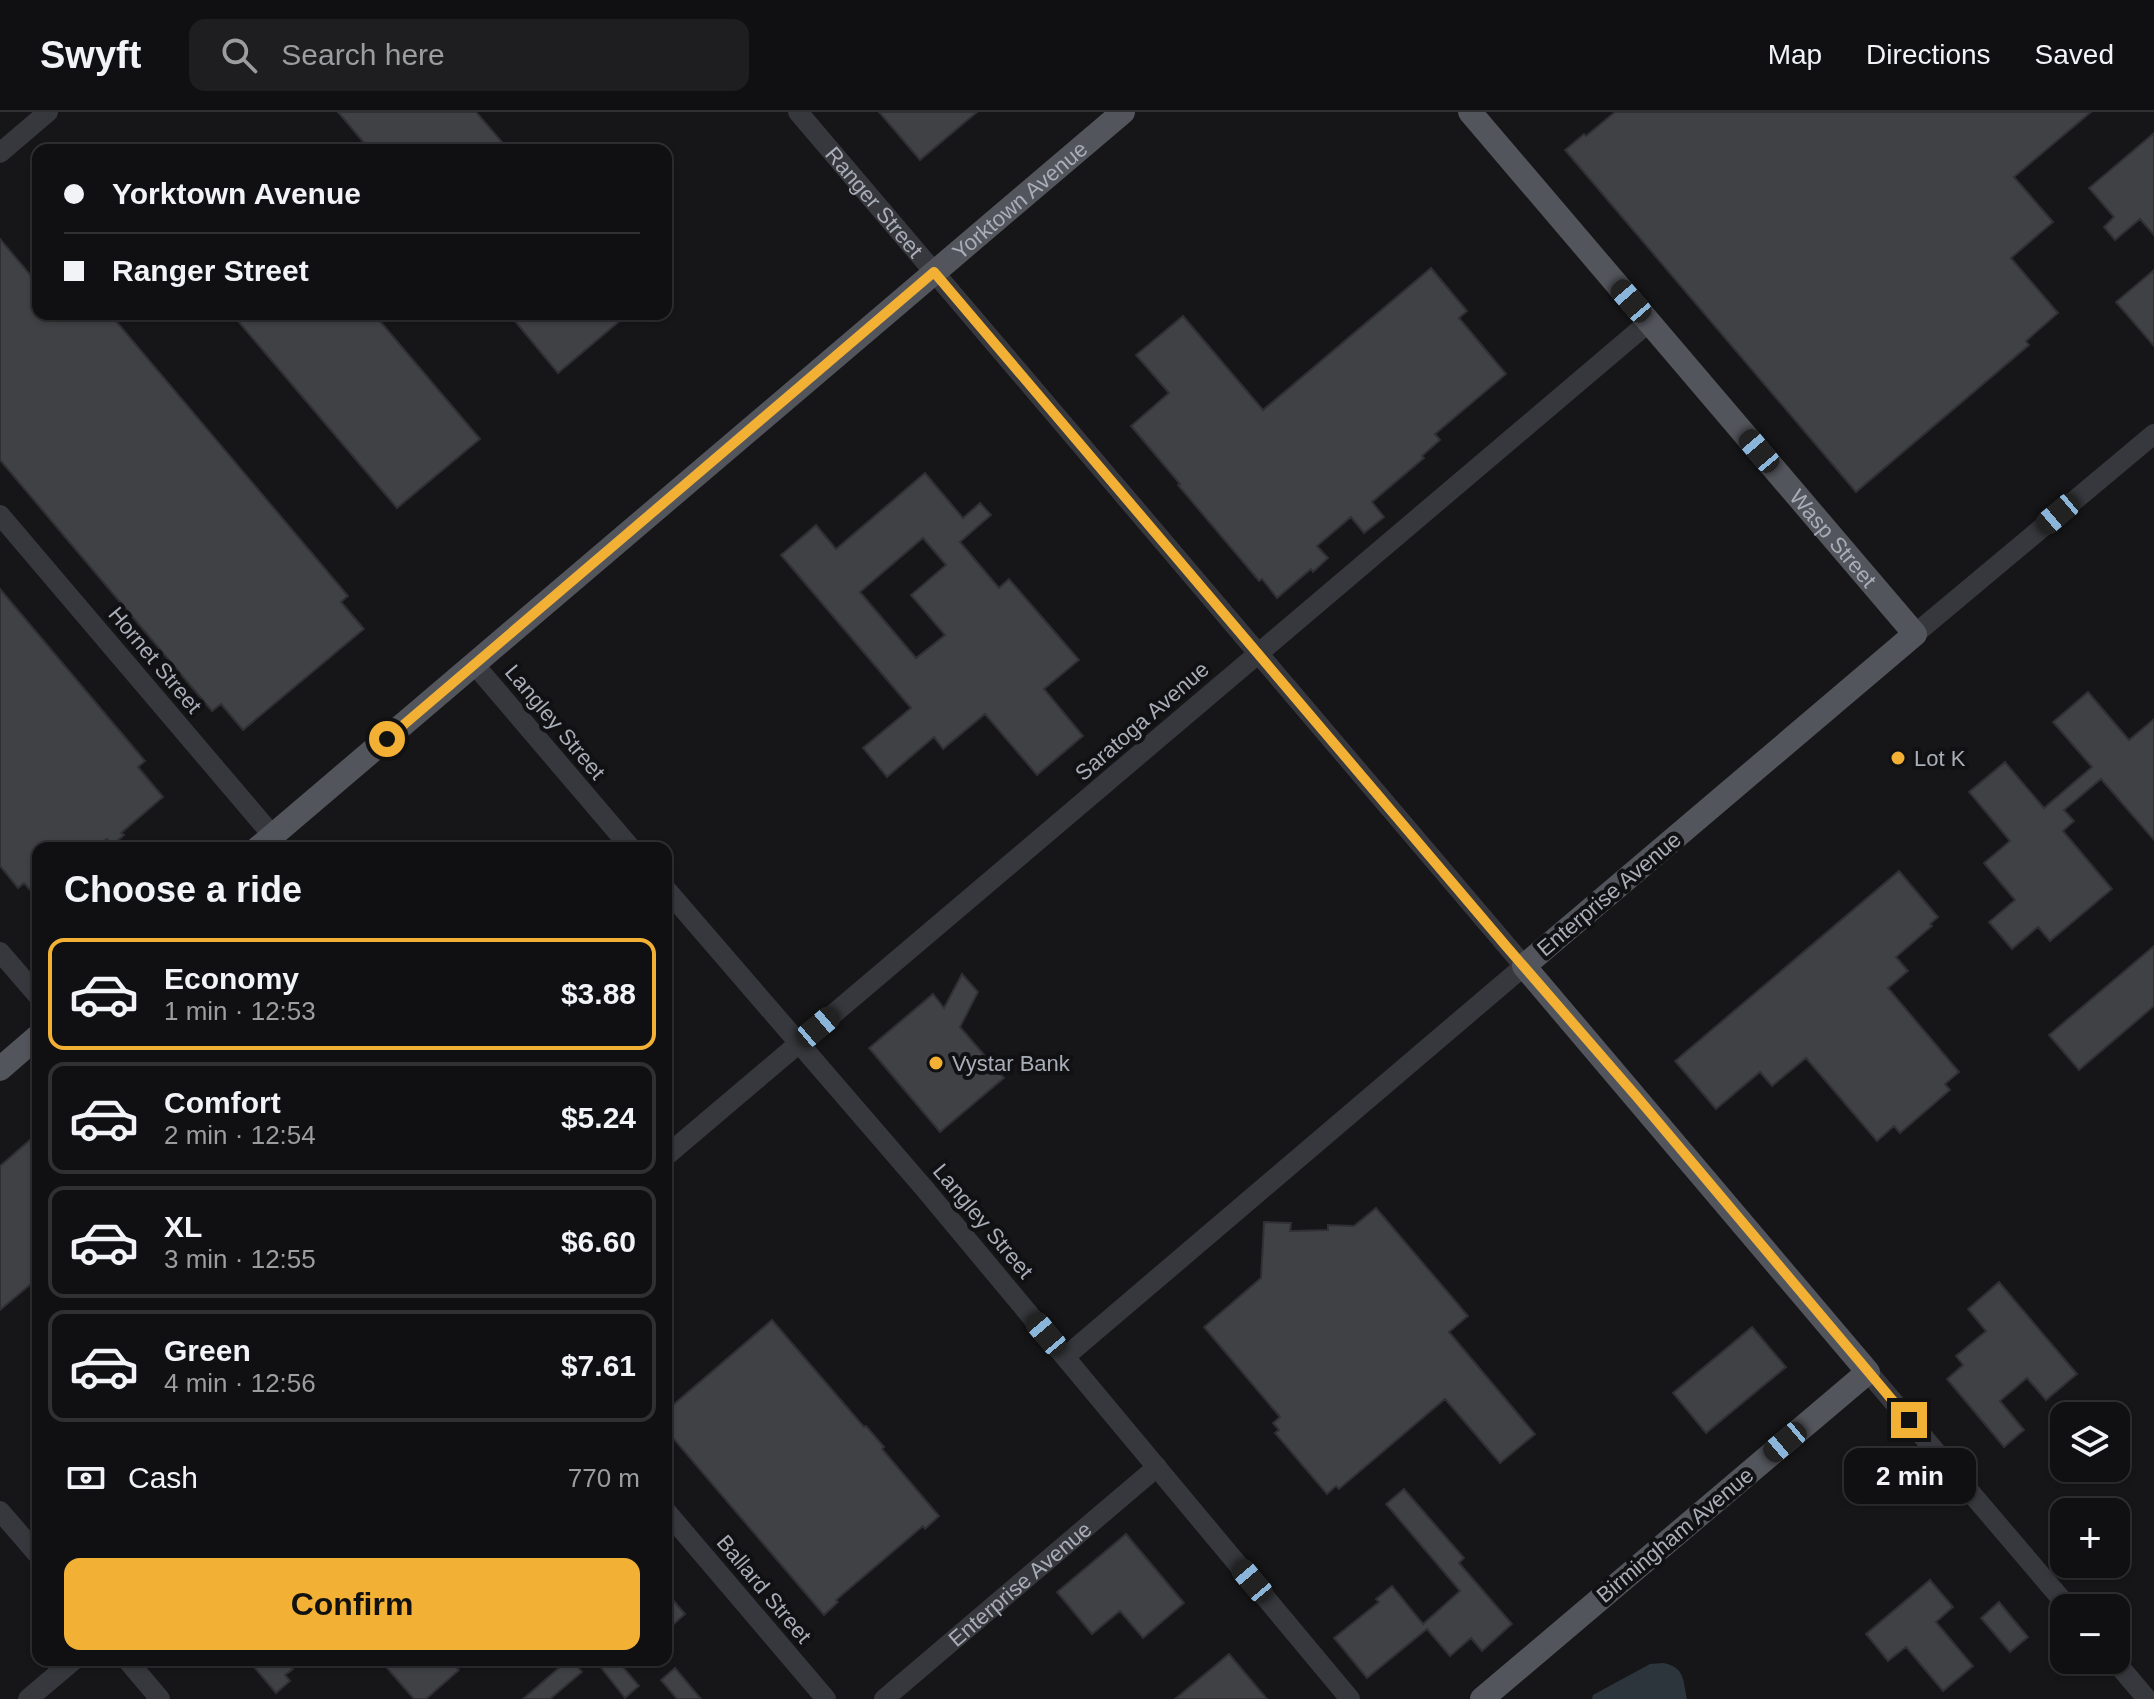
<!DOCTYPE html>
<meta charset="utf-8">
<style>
:root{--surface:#101012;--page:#1e1e20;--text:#f1f3f6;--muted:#9c9d9f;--line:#303032;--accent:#f2b134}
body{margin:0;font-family:Arial,sans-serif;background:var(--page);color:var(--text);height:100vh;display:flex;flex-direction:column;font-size:30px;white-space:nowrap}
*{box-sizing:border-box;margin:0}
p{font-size:26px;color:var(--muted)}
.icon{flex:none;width:44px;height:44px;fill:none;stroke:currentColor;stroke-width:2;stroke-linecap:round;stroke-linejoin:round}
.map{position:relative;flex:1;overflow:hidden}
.drawer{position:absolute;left:32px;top:730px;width:640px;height:824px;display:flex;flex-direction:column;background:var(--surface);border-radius:16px;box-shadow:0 2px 6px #0004,0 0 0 2px var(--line)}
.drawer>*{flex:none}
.hud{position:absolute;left:32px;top:32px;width:640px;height:176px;border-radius:16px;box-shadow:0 2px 6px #0004,0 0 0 2px var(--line);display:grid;align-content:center;height:176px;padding:0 32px;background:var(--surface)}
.controls{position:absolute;left:2050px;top:1290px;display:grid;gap:16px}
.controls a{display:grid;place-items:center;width:80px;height:80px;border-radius:16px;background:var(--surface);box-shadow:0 2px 6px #0004,0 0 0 2px var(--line);font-size:40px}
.end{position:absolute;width:36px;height:36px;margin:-18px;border:10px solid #f2b134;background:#111;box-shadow:0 0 0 4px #111}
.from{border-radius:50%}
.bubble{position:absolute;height:56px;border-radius:16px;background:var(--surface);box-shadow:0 2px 6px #0004,0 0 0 2px var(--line);font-size:26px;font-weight:700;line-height:56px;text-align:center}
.car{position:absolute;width:24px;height:48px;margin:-24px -12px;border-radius:10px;box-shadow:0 0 6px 2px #0007;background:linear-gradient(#222 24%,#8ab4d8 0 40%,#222 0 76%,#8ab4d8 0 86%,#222 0)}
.hud b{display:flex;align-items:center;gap:28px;height:76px;font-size:30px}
.hud b+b{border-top:2px solid var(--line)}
.hud i{width:20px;height:20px;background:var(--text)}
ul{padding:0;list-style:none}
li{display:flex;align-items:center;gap:24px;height:112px;margin:0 16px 12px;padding:0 16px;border:4px solid var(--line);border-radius:16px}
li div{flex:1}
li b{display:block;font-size:30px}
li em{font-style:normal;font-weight:700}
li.active{border-color:var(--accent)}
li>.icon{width:72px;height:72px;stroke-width:1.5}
h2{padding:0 32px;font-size:36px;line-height:96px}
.pay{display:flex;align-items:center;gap:20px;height:88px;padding:0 32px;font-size:30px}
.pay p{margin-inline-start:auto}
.cta{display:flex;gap:16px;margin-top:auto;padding:16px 32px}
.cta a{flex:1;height:92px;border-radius:16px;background:var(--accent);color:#111;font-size:32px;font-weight:700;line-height:92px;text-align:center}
header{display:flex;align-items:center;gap:48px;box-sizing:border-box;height:112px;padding:0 40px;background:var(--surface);border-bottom:2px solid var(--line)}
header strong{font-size:38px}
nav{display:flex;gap:44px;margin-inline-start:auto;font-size:28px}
.search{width:560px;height:72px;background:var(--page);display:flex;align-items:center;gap:20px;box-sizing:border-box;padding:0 28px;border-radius:16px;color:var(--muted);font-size:30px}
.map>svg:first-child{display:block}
</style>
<header>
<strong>Swyft</strong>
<div class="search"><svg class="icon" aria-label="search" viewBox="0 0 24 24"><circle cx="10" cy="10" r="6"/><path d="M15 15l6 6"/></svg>Search here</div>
<nav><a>Map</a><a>Directions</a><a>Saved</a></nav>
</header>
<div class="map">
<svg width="2154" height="1587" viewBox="0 0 2154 1587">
<rect width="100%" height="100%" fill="#161618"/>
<!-- water -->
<path fill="#2c353c" d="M 1663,1551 C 1685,1555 1683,1568 1687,1587 L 1592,1587 L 1593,1583 L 1650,1552 Z"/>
<!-- building -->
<path fill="#404145" stroke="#303034" stroke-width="2" fill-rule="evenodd" d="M 338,0 L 476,0 L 509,38 L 370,38 Z
M 879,0 L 977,0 L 920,48 Z
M 1615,0 L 2091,0 L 2014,65 L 2053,110 L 2011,146 L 2058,201 L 2026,229 L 2029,233 L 1856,380 L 1565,38 L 1584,22 L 1586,24 Z
M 2154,21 L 2154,123 L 2140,107 L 2115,128 L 2104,115 L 2114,105 L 2089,76 Z
M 0,127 L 38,172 L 38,202 L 110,202 L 348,484 L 341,490 L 364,517 L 243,618 L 221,592 L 212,599 L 0,348 Z
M 1431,156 L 1467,199 L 1459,206 L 1506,262 L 1435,322 L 1440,328 L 1422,344 L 1424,346 L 1372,390 L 1384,405 L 1364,421 L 1351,405 L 1317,434 L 1328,446 L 1313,460 L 1311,457 L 1277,486 L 1262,467 L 1259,469 L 1178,373 L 1180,372 L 1131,314 L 1169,281 L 1136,243 L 1183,204 L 1263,298 Z
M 2154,158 L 2154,234 L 2116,190 Z
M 232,202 L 374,202 L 480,327 L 397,396 Z
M 509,202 L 628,202 L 558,261 Z
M 925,361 L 963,406 L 980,391 L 991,403 L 960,430 L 999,476 L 1009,467 L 1079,548 L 1044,577 L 1083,624 L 1037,663 L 985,602 L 943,637 L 934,625 L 887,665 L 863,636 L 911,596 L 781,443 L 816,413 L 836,437 ZM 923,426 L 946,453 L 911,483 L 945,523 L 916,546 L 860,480 Z
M 0,477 L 145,649 L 138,655 L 163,685 L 121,721 L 124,723 L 112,733 L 107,727 L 96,736 L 38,736 L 38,787 L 24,771 L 18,776 L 0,754 Z
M 2088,580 L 2129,628 L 2154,607 L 2154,728 L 2101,667 L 2064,698 L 2074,709 L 2063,719 L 2112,777 L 2050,829 L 2038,815 L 2012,837 L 1989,810 L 2015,788 L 1984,751 L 2010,729 L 1969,680 L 2005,650 L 2044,696 L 2092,655 L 2053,610 Z
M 1899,759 L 1938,805 L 1930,812 L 1932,814 L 1896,845 L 1908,859 L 1888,876 L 1959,960 L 1945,972 L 1950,978 L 1900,1021 L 1894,1014 L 1877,1029 L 1806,946 L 1772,974 L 1760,960 L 1716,997 L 1675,949 Z
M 2154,834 L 2154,894 L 2079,958 L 2049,923 Z
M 962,862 L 978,880 L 960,915 L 1004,966 L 940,1020 L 869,936 L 933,882 L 944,896 Z
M 38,1021 L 38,1166 L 0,1198 L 0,1054 Z
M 1376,1096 L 1468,1204 L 1449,1220 L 1535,1322 L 1500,1351 L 1445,1287 L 1339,1377 L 1336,1374 L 1327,1382 L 1275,1321 L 1279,1318 L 1273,1311 L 1280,1305 L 1204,1215 L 1261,1166 L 1264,1110 L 1291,1111 L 1290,1119 L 1328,1118 L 1328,1113 L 1354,1114 Z
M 1999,1170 L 2077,1262 L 2046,1288 L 2027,1266 L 2000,1289 L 2024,1318 L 2004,1335 L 1947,1267 L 1963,1253 L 1956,1244 L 1986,1219 L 1968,1197 Z
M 772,1208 L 864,1315 L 866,1314 L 884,1335 L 882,1337 L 939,1404 L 925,1417 L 923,1414 L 836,1488 L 838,1490 L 824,1503 L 666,1318 L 666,1299 Z
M 1752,1215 L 1786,1255 L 1706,1321 L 1673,1281 Z
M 1404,1377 L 1464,1446 L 1459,1451 L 1512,1512 L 1482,1539 L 1471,1526 L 1450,1544 L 1427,1517 L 1367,1566 L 1334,1526 L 1379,1490 L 1376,1487 L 1392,1474 L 1423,1512 L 1460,1479 L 1386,1392 Z
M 1126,1422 L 1184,1491 L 1143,1526 L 1120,1499 L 1092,1522 L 1057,1480 Z
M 1930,1468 L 1953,1495 L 1936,1510 L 1973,1554 L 1943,1579 L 1906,1535 L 1888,1549 L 1866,1522 Z
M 666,1480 L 685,1502 L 666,1519 Z
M 1999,1490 L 2028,1525 L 2010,1540 L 1981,1506 Z
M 1229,1542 L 1267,1587 L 1175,1587 Z
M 248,1548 L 285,1548 L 293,1557 L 285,1563 L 290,1569 L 276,1581 Z
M 380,1548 L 450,1548 L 459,1558 L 426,1587 L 414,1587 Z
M 568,1548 L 572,1548 L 582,1560 L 550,1587 L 523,1587 Z
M 595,1548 L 617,1548 L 639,1574 L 625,1586 Z
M 675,1556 L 701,1587 L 677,1587 L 661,1568 Z"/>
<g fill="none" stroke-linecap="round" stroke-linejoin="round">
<!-- minor -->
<g stroke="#37383d" stroke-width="20">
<path id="s1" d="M 798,0 L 1524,854 L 1065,1245"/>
<path d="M 0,41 L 48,0"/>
<path d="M 0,403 L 273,724"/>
<path d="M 1915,522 L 2154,322"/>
<path d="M 474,552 L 631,736"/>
<path d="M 666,777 L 924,1076 L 1350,1587"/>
<path d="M 0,840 L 38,884"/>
<path d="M 666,1044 L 1649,210"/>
<path d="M 1868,1260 L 2069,1496"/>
<path d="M 0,1399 L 38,1443"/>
<path d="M 666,1399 L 826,1587"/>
<path d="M 127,1548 L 160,1587"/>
<path d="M 2114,1548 L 2147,1587"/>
<path d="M 28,1587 L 74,1548"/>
<path id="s2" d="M 884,1587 L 1157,1355"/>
</g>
<!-- major -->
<g stroke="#53555c" stroke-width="24">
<path id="s3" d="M 1470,0 L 1915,522 L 1524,854 L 1868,1260 L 1482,1587"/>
<path id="s4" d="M 258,736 L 1123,0"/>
<path d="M 0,957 L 38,924"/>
</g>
</g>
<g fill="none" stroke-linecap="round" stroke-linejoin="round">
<!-- route -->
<path stroke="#f2b134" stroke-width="10" d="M 387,627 L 934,160 L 1506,834 L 1637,985 L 1909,1308"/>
</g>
<!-- markers -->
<g fill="#f2b134" stroke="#111113" stroke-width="3">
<circle cx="1898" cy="646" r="8"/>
<circle cx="936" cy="951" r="8"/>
</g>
<g text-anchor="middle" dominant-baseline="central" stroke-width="8" stroke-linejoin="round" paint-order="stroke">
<!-- street labels -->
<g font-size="22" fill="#a8adb8" stroke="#111113">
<text stroke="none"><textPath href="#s4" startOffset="1000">Yorktown Avenue</textPath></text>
<text stroke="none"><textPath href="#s1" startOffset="118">Ranger Street</textPath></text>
<text stroke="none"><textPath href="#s3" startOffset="560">Wasp Street</textPath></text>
<text transform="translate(155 548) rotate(50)">Hornet Street</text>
<text transform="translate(1142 609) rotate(-41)">Saratoga Avenue</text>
<text transform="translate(555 610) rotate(50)">Langley Street</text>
<text transform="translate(1609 782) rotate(-40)">Enterprise Avenue</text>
<text transform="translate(983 1109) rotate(50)">Langley Street</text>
<text transform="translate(1675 1423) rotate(-40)">Birmingham Avenue</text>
<text stroke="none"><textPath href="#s2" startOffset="178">Enterprise Avenue</textPath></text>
<text transform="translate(764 1477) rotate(50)">Ballard Street</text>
</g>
<!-- poi labels -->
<g font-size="22" fill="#a8adb8" stroke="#111113" text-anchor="start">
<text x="1914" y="646">Lot K</text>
<text x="952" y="951">Vystar Bank</text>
</g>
</g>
</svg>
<div class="controls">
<a><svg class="icon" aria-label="layers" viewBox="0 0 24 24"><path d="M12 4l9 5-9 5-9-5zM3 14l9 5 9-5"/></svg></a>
<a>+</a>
<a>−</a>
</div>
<i class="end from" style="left:387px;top:627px"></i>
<i class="end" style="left:1909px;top:1308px"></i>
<div class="bubble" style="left:1844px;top:1336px;width:132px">2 min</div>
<i class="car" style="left:1631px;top:189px;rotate:319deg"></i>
<i class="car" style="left:1759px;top:339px;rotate:320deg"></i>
<i class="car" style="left:2058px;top:402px;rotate:230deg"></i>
<i class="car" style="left:818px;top:915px;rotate:50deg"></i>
<i class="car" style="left:1046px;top:1222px;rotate:320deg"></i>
<i class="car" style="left:1785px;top:1330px;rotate:230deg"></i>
<i class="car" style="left:1252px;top:1469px;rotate:320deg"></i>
<div class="hud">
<b><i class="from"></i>Yorktown Avenue</b>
<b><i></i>Ranger Street</b>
</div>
<section class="drawer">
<h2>Choose a ride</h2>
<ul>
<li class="active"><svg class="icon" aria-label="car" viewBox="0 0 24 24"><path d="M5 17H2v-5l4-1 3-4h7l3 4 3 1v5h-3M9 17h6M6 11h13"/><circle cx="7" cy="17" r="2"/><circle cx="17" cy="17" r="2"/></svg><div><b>Economy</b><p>1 min · 12:53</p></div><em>$3.88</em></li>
<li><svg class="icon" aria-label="car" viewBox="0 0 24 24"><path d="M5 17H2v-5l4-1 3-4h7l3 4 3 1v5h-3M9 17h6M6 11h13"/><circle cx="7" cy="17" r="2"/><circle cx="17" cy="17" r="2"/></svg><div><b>Comfort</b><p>2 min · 12:54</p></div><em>$5.24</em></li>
<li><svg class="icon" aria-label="car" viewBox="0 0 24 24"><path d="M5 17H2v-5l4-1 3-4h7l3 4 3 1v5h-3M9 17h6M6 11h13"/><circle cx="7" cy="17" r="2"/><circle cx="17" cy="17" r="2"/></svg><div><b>XL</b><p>3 min · 12:55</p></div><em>$6.60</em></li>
<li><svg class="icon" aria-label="car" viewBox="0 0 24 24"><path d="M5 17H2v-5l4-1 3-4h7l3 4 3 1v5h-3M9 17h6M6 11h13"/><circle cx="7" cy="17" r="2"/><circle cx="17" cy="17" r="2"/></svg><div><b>Green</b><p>4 min · 12:56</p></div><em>$7.61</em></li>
</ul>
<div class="pay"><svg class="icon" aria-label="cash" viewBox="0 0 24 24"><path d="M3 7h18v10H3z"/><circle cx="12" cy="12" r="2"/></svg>Cash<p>770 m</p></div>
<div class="cta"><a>Confirm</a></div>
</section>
</div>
